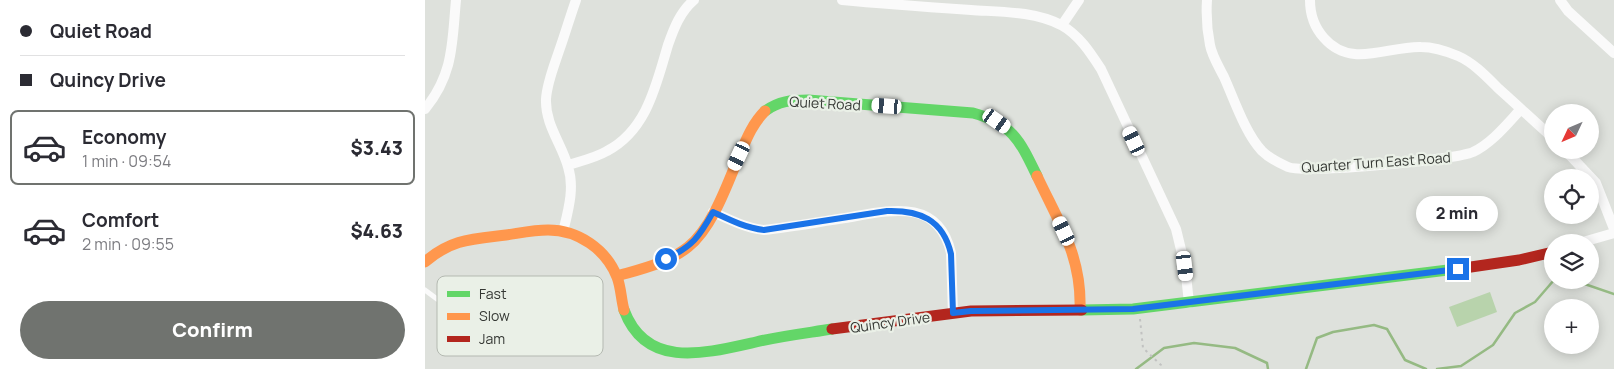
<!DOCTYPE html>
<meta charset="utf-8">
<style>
:root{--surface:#fff;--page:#f2f2f3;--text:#2b2b33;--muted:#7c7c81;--line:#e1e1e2;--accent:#70736f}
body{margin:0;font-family:Manrope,sans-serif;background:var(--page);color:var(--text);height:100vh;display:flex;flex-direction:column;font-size:19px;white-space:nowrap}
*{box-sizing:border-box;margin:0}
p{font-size:16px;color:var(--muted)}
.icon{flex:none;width:28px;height:28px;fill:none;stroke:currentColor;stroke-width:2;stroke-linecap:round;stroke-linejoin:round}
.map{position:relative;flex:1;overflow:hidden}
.side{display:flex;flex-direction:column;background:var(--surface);width:425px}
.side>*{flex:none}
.guide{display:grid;align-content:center;height:110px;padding:0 20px;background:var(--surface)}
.needle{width:32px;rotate:226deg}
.fabs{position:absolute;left:1119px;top:104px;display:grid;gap:10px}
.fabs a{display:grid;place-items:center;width:55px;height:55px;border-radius:50%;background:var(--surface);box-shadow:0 2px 12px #0003;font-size:25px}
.end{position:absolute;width:22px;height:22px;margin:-11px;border:6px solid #1a73e8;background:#fff;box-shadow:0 0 0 2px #fff}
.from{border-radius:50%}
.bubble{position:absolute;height:35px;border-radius:18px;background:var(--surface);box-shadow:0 2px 12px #0003;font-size:16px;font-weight:800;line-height:35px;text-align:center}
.car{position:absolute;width:15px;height:30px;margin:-15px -8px;border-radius:6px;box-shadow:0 0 4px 1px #0007;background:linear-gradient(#fff 24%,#345 0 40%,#fff 0 76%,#345 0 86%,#fff 0)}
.guide b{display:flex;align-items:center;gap:18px;height:48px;font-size:19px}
.guide b+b{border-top:1px solid var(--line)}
.guide i{width:12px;height:12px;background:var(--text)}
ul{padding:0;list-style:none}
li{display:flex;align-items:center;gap:15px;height:75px;margin:0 10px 8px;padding:0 10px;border:2px solid transparent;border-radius:8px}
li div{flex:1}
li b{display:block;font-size:19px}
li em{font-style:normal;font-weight:800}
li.current{border-color:var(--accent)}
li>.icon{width:45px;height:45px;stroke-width:1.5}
.primary-button{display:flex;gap:10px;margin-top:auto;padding:10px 20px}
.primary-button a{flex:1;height:58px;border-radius:30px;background:var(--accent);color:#fff;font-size:20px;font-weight:800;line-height:58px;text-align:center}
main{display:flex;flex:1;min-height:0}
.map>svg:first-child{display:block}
</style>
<main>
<section class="side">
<div class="guide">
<b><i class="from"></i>Quiet Road</b>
<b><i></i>Quincy Drive</b>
</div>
<ul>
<li class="current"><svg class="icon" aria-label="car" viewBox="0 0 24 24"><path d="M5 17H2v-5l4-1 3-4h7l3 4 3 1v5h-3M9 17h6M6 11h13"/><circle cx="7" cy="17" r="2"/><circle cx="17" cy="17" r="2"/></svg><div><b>Economy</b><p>1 min · 09:54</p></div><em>$3.43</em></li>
<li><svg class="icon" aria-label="car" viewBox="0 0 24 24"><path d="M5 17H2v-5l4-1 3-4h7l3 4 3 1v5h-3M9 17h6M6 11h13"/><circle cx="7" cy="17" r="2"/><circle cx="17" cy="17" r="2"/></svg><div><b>Comfort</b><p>2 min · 09:55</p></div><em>$4.63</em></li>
</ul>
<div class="primary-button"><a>Confirm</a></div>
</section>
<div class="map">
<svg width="1189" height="369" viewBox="0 0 1189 369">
<rect width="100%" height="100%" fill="#dee1dc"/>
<!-- green -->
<path fill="#b8d3ac" d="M 1065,292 L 1072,312 L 1032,327 L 1024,307 Z"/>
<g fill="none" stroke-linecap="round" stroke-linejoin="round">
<!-- stream -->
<path stroke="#95ba83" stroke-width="2.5" d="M 1148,280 L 1189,294
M 711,369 L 739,348 L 769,343 L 810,348 L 842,363 L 843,369
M 881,369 L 892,338 L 908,332 L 949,325 L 962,329 L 980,360 L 1001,369
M 1012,369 L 1036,366 L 1068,345 L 1090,313 L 1110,302 L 1129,280 L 1134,280"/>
<!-- path -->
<path stroke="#c1c2c1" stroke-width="2" stroke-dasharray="2.5 4" stroke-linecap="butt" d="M 715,319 L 718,348 L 736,365 L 737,369"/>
<!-- lane -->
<path stroke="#fafafa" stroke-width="5" d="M 0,290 L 12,299 L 18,302 L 59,306 L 75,310"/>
<!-- street -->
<path stroke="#fafafa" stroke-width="10" d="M 417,0 C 460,4 503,7 546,10 C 575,12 609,11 636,25 C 654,35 665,52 676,69 L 751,229 L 760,266 L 764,303
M 782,0 C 781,15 782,30 785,45 C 787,56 794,67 799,77 C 809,99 820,133 837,151 C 844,158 854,163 863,167 C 879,174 1030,160 1048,152 C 1067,143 1082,124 1096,109
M 885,0 C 885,14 889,27 899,38 C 926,69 962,46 996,47 C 1009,47 1021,51 1033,56 C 1049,63 1062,77 1074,89 C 1092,105 1110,122 1128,138
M 1135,0 L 1143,11 L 1189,53
M 637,25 L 654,0
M 0,109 C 29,74 27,42 31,0
M 1140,150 L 1171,183 L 1189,229
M 143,165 C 156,161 170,158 182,151 C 222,130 231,85 243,45 C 249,28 255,12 269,0
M 288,212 C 305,220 321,228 339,230 C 366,227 393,222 420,218 C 462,211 513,196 526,253 L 528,313
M 138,232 C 143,211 150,188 143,167 C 137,144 120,125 121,99 C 122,83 129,66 134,51 C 140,34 145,17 151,0
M 1158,242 L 1189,233"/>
<!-- fast -->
<path stroke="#63d668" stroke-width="11" d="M 340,111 C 354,101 366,100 383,100 L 548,113 C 588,124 595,141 612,176
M 199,310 C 221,369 278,354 331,342 C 356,336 382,333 407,329
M 657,310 L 708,309 L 1039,268"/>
<!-- slow -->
<path stroke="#ff974d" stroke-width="11" d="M 612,176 C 634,223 657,256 655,310
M 0,262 C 26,239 48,239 81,235 C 95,233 109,230 123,230 C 153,230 181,249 192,277 C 196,287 196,299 199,310
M 192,276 C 216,269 243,263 263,247 C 286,229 301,188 312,161 C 320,143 326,125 340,111"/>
<!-- jam -->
<path stroke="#b3261e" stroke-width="11" d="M 1039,268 L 1094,260 L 1128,252
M 407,329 L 546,311 L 657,310"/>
</g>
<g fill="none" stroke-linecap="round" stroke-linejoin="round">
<!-- route -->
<path stroke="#1a73e8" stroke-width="6" d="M 241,259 C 268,246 274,237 288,212 C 305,220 321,228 339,230 L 462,211 C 494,210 518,219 526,254 L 528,313 L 546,311 L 708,309 L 1033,269"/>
</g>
<g text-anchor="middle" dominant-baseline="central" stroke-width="4.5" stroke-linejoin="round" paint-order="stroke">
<!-- street labels -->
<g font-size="14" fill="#353834" stroke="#eaf0e7">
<text transform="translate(400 103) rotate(3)">Quiet Road</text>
<text transform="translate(951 162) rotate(-4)">Quarter Turn East Road</text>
<text transform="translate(465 322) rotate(-8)">Quincy Drive</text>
</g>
</g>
<!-- legend -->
<rect x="12" y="276" width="166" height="80" rx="8" fill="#eaf0e7" stroke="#b4b9b1" stroke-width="1"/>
<rect x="22" y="291" width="23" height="6" fill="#63d668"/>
<rect x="22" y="313" width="23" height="7" fill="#ff974d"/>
<rect x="22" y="336" width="23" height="6" fill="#b3261e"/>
<g font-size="14" fill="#353834">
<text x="54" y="299">Fast</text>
<text x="54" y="321">Slow</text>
<text x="54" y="344">Jam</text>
</g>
</svg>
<div class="fabs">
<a><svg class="needle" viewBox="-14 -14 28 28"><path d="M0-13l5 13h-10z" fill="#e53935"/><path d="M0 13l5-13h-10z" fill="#7c7c81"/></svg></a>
<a><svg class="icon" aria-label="locate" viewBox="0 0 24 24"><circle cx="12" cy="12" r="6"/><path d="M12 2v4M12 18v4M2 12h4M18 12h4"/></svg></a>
<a><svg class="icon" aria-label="layers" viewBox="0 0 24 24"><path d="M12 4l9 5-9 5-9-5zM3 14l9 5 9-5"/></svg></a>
<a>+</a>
</div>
<i class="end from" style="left:241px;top:259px"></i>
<i class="end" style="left:1033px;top:269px"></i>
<div class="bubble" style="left:991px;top:196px;width:82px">2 min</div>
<i class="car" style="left:462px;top:106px;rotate:274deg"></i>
<i class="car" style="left:572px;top:121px;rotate:125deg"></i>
<i class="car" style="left:709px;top:141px;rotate:335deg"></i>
<i class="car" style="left:314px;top:156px;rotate:205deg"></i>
<i class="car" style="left:639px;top:231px;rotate:335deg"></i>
<i class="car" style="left:760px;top:266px;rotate:173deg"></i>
</div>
</main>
